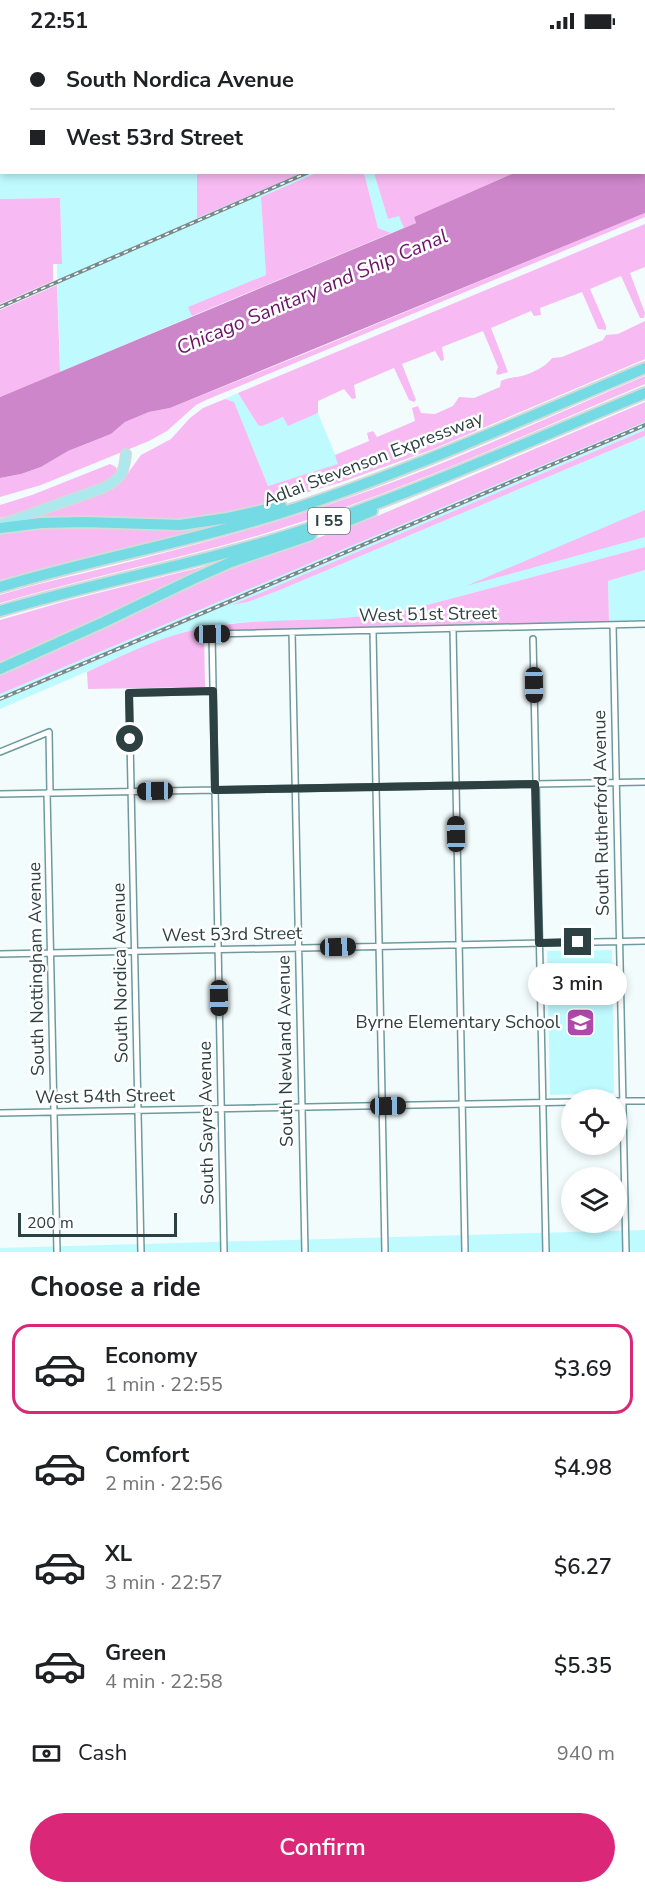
<!DOCTYPE html>
<meta charset="utf-8">
<style>
:root{--surface:#fff;--page:#f6f6f6;--text:#202124;--muted:#757577;--line:#e0e0e0;--accent:#db2777}
body{margin:0;font-family:"Nunito Sans",sans-serif;background:var(--page);color:var(--text);height:100vh;display:flex;flex-direction:column;font-size:22px;white-space:nowrap}
*{box-sizing:border-box;margin:0}
p{font-size:20px;color:var(--muted)}
.icon{flex:none;width:33px;height:33px;fill:none;stroke:currentColor;stroke-width:2;stroke-linecap:round;stroke-linejoin:round}
.map{position:relative;height:1210px;overflow:hidden}
.details{display:flex;flex-direction:column;background:var(--surface);flex:1}
.details>*{flex:none}
.banner{position:absolute;left:0px;top:0px;width:645px;height:132px;box-shadow:0 3px 9px #0003;display:grid;align-content:center;height:132px;padding:0 30px;background:var(--surface)}
.fabs{position:absolute;left:561px;top:1047px;display:grid;gap:12px}
.fabs a{display:grid;place-items:center;width:66px;height:66px;border-radius:50%;background:var(--surface);box-shadow:0 3px 9px #0003;font-size:30px}
.scale{position:absolute;left:18px;bottom:15px;width:159px;box-sizing:border-box;padding-left:6px;border:3px solid #2d4042;border-top:0;font-size:16px;line-height:21px;white-space:nowrap;color:#2d4042;-webkit-text-stroke:4px #fff;paint-order:stroke}
.end{position:absolute;width:27px;height:27px;margin:-14px;border:8px solid #2d4042;background:#fff;box-shadow:0 0 0 3px #fff}
.from{border-radius:50%}
.bubble{position:absolute;height:42px;border-radius:21px;background:var(--surface);box-shadow:0 3px 9px #0003;font-size:20px;font-weight:600;line-height:42px;text-align:center}
.car{position:absolute;width:18px;height:36px;margin:-18px -9px;border-radius:8px;box-shadow:0 0 4px 2px #0007;background:linear-gradient(#222 24%,#8ab4d8 0 40%,#222 0 76%,#8ab4d8 0 86%,#222 0)}
.banner b{display:flex;align-items:center;gap:21px;height:57px;font-size:22px}
.banner b+b{border-top:2px solid var(--line)}
.banner i{width:15px;height:15px;background:var(--text)}
ul{padding:0;list-style:none}
li{display:flex;align-items:center;gap:18px;height:90px;margin:0 12px 9px;padding:0 18px;border:3px solid transparent;border-radius:18px}
li div{flex:1}
li b{display:block;font-size:22px}
li em{font-style:normal;font-weight:600}
li.current{border-color:var(--accent)}
li>.icon{width:54px;height:54px;stroke-width:1.5}
h2{padding:0 30px;font-size:27px;line-height:72px}
.pay{display:flex;align-items:center;gap:15px;height:66px;padding:0 30px;font-size:22px}
.pay p{margin-inline-start:auto}
.action{display:flex;gap:12px;margin-top:auto;padding:12px 30px}
.action a{flex:1;height:69px;border-radius:36px;background:var(--accent);color:#fff;font-size:24px;font-weight:600;line-height:69px;text-align:center}
.status{display:flex;justify-content:space-between;align-items:center;height:42px;padding:0 30px;background:var(--surface);direction:ltr}
.status svg{height:16px;fill:currentColor}
.map>svg:first-child{display:block}
</style>
<div class="status"><b>22:51</b><svg viewBox="0 0 49 12"><path d="M0 12V9h3v3zM5 12V6h3v6zM10 12V3h3v9zM15 12V0h3v12zM26 1h20v11H26zM47 4h2v5h-2z"/></svg></div>
<div class="map">
<svg width="645" height="1210" viewBox="0 0 645 1210">
<rect width="100%" height="100%" fill="#f3fcfd"/>
<!-- built -->
<path fill="#bffaff" d="M 0,0 L 521,0 L 521,1 L 2,2 L 2,130 L 316,131 L 261,155 L 266,233 L 189,265 L 192,274 L 60,330 L 57,222 L 62,222 L 60,156 L 0,157 Z
M 364,131 L 374,131 L 388,177 L 399,173 L 404,186 L 391,191 L 378,186 Z
M 238,351 L 258,383 L 284,375 L 288,383 L 318,371 L 339,422 L 268,444 L 234,361 L 225,357 Z
M 645,380 L 645,388 L 234,563 L 248,560 L 280,548 L 645,394 L 645,505 L 412,567 L 385,572 L 332,577 L 233,581 L 188,589 L 158,599 L 0,667 L 0,652 Z
M 645,528 L 645,578 L 609,579 L 608,539 Z
M 612,908 L 614,1051 L 550,1053 L 547,909 Z
M 645,1188 L 645,1210 L 0,1210 L 0,1206 Z"/>
<!-- green -->
<path fill="#f7baf2" d="M 568,0 L 645,0 L 645,80 L 644,81 L 644,2 L 567,2 Z
M 197,130 L 301,130 L 302,131 L 197,176 Z
M 316,131 L 364,131 L 378,186 L 391,191 L 192,274 L 188,265 L 266,233 L 261,155 Z
M 374,131 L 514,131 L 414,175 L 416,181 L 404,186 L 399,174 L 388,177 Z
M 60,156 L 62,222 L 53,222 L 53,239 L 0,262 L 0,157 Z
M 645,171 L 645,175 L 206,358 L 196,363 L 167,389 L 149,399 L 41,443 L 0,455 L 0,436 L 21,432 L 41,425 L 68,409 L 111,392 L 125,380 L 149,370 L 170,366 C 329,303 486,236 645,171 Z
M 645,182 L 645,225 L 630,231 L 645,271 L 644,276 L 640,276 L 621,234 L 590,247 L 606,284 L 606,288 L 598,287 L 582,250 L 540,266 L 541,273 L 534,274 L 531,269 L 491,286 L 508,330 L 498,333 L 496,331 L 498,325 L 483,289 L 442,305 L 444,318 L 441,319 L 435,309 L 402,322 L 416,358 L 414,360 L 409,358 L 394,326 L 354,343 L 356,356 L 352,357 L 344,347 L 318,359 L 318,371 L 288,384 L 283,375 L 262,384 L 258,383 L 238,351 Z
M 57,243 L 60,330 L 0,355 L 0,268 Z
M 645,279 L 645,317 L 431,408 L 342,440 L 272,461 L 241,469 L 187,477 L 70,474 L 35,476 L 35,473 L 107,447 L 123,438 L 141,413 L 171,397 L 190,376 L 203,366 L 225,357 L 234,360 L 268,444 L 338,422 L 335,413 L 369,399 L 367,391 L 373,389 L 377,395 L 415,379 L 412,366 L 418,364 L 421,371 L 435,372 L 453,364 L 459,355 L 474,356 L 500,345 L 501,339 C 507,336 510,336 516,335 C 527,334 546,325 552,316 L 562,315 L 603,298 L 606,293 L 618,292 Z
M 645,334 L 645,342 C 533,389 423,440 307,478 C 207,512 102,531 0,561 L 0,553 L 31,544 C 139,518 246,492 351,455 C 451,421 548,375 645,334 Z
M 645,360 L 645,380 L 0,652 L 0,633 L 126,575 L 196,540 L 375,475 Z
M 645,388 L 645,394 L 280,548 L 248,560 L 232,563 Z
M 110,422 L 116,425 L 117,428 C 108,450 24,471 0,476 L 0,463 L 32,453 Z
M 645,468 L 645,495 L 466,544 Z
M 208,483 L 209,485 L 0,538 L 0,491 L 39,485 Z
M 645,505 L 645,528 L 608,539 L 609,579 L 599,581 L 204,590 L 205,645 L 88,647 L 87,630 C 120,615 153,598 189,589 C 235,578 283,579 330,577 C 358,575 385,572 412,567 Z
M 214,522 L 85,583 L 0,620 L 0,578 L 66,559 Z"/>
<!-- water -->
<path fill="#cd86c9" d="M 645,80 L 645,171 L 170,366 L 149,370 L 125,380 L 111,392 L 68,409 L 41,425 L 21,432 L 0,436 L 0,355 L 416,181 L 414,175 L 514,131 L 644,130 Z"/>
<g fill="none" stroke-linecap="round" stroke-linejoin="round">
<defs>
<path id="street" d="M 613,583 L 626,1210
M 453,587 L 465,1210
M 373,589 L 385,1210
M 292,590 L 305,1210
M 533,597 L 546,1210
M 0,710 L 49,690 L 50,751
M 47,751 L 57,1210
M 0,752 L 645,740
M 0,912 L 645,899
M 616,1059 L 645,1059
M 0,1071 L 572,1060
M 141,1210 L 129,651 L 213,649
M 224,1210 L 212,592 L 645,582"/>
<path id="primary" d="M 0,483 L 103,446 C 121,437 124,432 126,412"/>
<path id="highway" d="M 0,486 L 41,481 L 84,480 L 180,483 L 228,476 L 281,464
M 331,486 L 372,469
M 0,545 C 93,517 189,500 281,471 C 406,431 525,376 645,326
M 0,569 C 103,538 210,520 312,485 C 425,446 535,397 645,351
M 0,627 L 104,580 L 193,537 L 231,520 L 311,493"/>
</defs>
<!-- street casing -->
<use href="#street" stroke="#6d9a9e" stroke-width="8"/>
<!-- primary casing -->
<use href="#primary" stroke="#d5d9d9" stroke-width="12"/>
<!-- highway casing -->
<use href="#highway" stroke="#d5d9d9" stroke-width="14"/>
<!-- street -->
<use href="#street" stroke="#fff" stroke-width="5"/>
<!-- primary -->
<use href="#primary" stroke="#ace9ef" stroke-width="9"/>
<!-- highway -->
<use href="#highway" stroke="#74dae4" stroke-width="10"/>
<defs>
<path id="rail" d="M 561,2 L 563,0
M 0,265 L 309,130
M 0,657 L 645,383"/>
</defs>
<!-- rail casing -->
<use href="#rail" stroke="#7a8a8b" stroke-width="4"/>
<!-- rail -->
<use href="#rail" stroke="#fff" stroke-width="1.5" stroke-dasharray="4.5" stroke-linecap="butt"/>
</g>
<g fill="none" stroke-linecap="round" stroke-linejoin="round">
<!-- route -->
<path stroke="#2d4042" stroke-width="8" d="M 130,697 L 129,651 L 213,649 L 215,748 L 535,742 L 539,901 L 578,900"/>
</g>
<!-- icons -->
<defs>
<symbol id="school-square" viewBox="-11 -11 22 22"><rect x="-9" y="-9" width="18" height="18" rx="4" fill="#af48ab" stroke="#fff"/><path d="M0-5L7-2L0 1L-7-2ZM-4 1L0 2.5L4 1V4Q0 6-4 4Z" fill="#fff"/></symbol>
</defs>
<g fill-rule="evenodd">
<use href="#school-square" x="564" y="964" width="33" height="33"/>
</g>
<g text-anchor="middle" dominant-baseline="central" stroke-width="5" stroke-linejoin="round" paint-order="stroke">
<!-- shield labels -->
<rect fill="#fff" stroke="#6c797b" stroke-width="1.5" x="308" y="466" width="42" height="26" rx="4.5"/>
<g font-size="16" font-weight="bold" fill="#2d4042">
<text x="329" y="479">I 55</text>
</g>
<!-- street labels -->
<g font-size="18" fill="#2d4042" stroke="#fff">
<text transform="translate(373 417) rotate(-21)">Adlai Stevenson Expressway</text>
<text transform="translate(428 572) rotate(-1)">West 51st Street</text>
<text transform="translate(601 771) rotate(-91)">South Rutherford Avenue</text>
<text transform="translate(232 892) rotate(-1)">West 53rd Street</text>
<text transform="translate(36 927) rotate(-91)">South Nottingham Avenue</text>
<text transform="translate(120 931) rotate(-91)">South Nordica Avenue</text>
<text transform="translate(285 1009) rotate(-91)">South Newland Avenue</text>
<text transform="translate(105 1054) rotate(-1)">West 54th Street</text>
<text transform="translate(206 1081) rotate(-91)">South Sayre Avenue</text>
</g>
<!-- poi labels -->
<g font-size="18" fill="#2d4042" stroke="#fff" text-anchor="end">
<text x="560" y="980">Byrne Elementary School</text>
</g>
<!-- water labels -->
<g font-size="20" font-style="italic" fill="#6b1469" stroke="#fff">
<text transform="translate(312 250) rotate(-23)">Chicago Sanitary and Ship Canal</text>
</g>
</g>
</svg>
<div class="fabs">
<a><svg class="icon" aria-label="locate" viewBox="0 0 24 24"><circle cx="12" cy="12" r="6"/><path d="M12 2v4M12 18v4M2 12h4M18 12h4"/></svg></a>
<a><svg class="icon" aria-label="layers" viewBox="0 0 24 24"><path d="M12 4l9 5-9 5-9-5zM3 14l9 5 9-5"/></svg></a>
</div>
<div class="scale">200 m</div>
<i class="end from" style="left:130px;top:697px"></i>
<i class="end" style="left:578px;top:900px"></i>
<div class="bubble" style="left:528px;top:921px;width:99px">3 min</div>
<i class="car" style="left:212px;top:592px;rotate:89deg"></i>
<i class="car" style="left:534px;top:643px;rotate:179deg"></i>
<i class="car" style="left:155px;top:749px;rotate:269deg"></i>
<i class="car" style="left:456px;top:792px;rotate:359deg"></i>
<i class="car" style="left:338px;top:905px;rotate:88deg"></i>
<i class="car" style="left:219px;top:956px;rotate:179deg"></i>
<i class="car" style="left:388px;top:1064px;rotate:89deg"></i>
<div class="banner">
<b><i class="from"></i>South Nordica Avenue</b>
<b><i></i>West 53rd Street</b>
</div>
</div>
<section class="details">
<h2>Choose a ride</h2>
<ul>
<li class="current"><svg class="icon" aria-label="car" viewBox="0 0 24 24"><path d="M5 17H2v-5l4-1 3-4h7l3 4 3 1v5h-3M9 17h6M6 11h13"/><circle cx="7" cy="17" r="2"/><circle cx="17" cy="17" r="2"/></svg><div><b>Economy</b><p>1 min · 22:55</p></div><em>$3.69</em></li>
<li><svg class="icon" aria-label="car" viewBox="0 0 24 24"><path d="M5 17H2v-5l4-1 3-4h7l3 4 3 1v5h-3M9 17h6M6 11h13"/><circle cx="7" cy="17" r="2"/><circle cx="17" cy="17" r="2"/></svg><div><b>Comfort</b><p>2 min · 22:56</p></div><em>$4.98</em></li>
<li><svg class="icon" aria-label="car" viewBox="0 0 24 24"><path d="M5 17H2v-5l4-1 3-4h7l3 4 3 1v5h-3M9 17h6M6 11h13"/><circle cx="7" cy="17" r="2"/><circle cx="17" cy="17" r="2"/></svg><div><b>XL</b><p>3 min · 22:57</p></div><em>$6.27</em></li>
<li><svg class="icon" aria-label="car" viewBox="0 0 24 24"><path d="M5 17H2v-5l4-1 3-4h7l3 4 3 1v5h-3M9 17h6M6 11h13"/><circle cx="7" cy="17" r="2"/><circle cx="17" cy="17" r="2"/></svg><div><b>Green</b><p>4 min · 22:58</p></div><em>$5.35</em></li>
</ul>
<div class="pay"><svg class="icon" aria-label="cash" viewBox="0 0 24 24"><path d="M3 7h18v10H3z"/><circle cx="12" cy="12" r="2"/></svg>Cash<p>940 m</p></div>
<div class="action"><a>Confirm</a></div>
</section>
